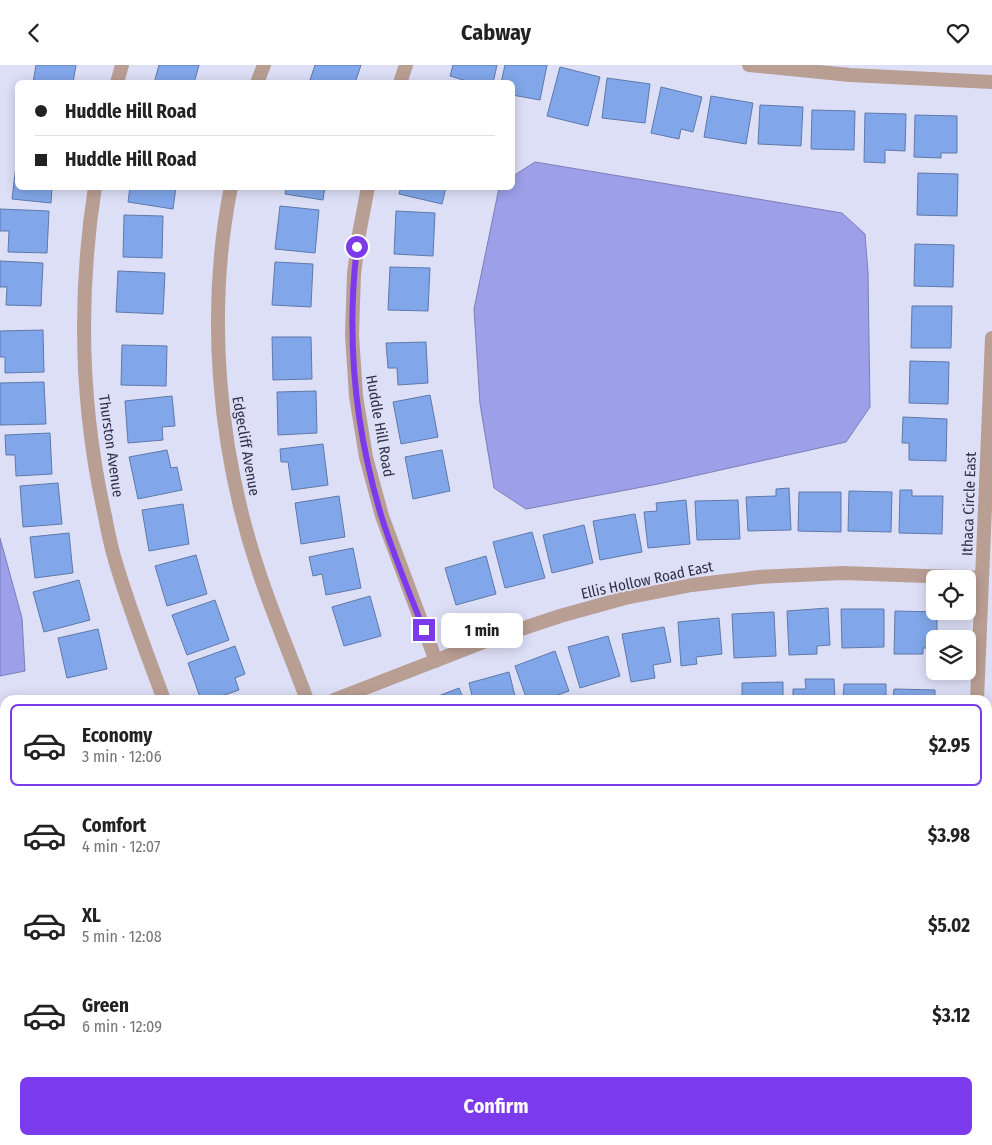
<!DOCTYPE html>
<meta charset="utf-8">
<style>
:root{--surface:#fff;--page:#f6f6f6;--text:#222;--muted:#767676;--line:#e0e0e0;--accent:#7c3aed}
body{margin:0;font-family:"Fira Sans Condensed",sans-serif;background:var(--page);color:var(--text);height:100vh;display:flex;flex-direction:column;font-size:19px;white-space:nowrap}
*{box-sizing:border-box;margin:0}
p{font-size:16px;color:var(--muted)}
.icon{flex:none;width:28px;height:28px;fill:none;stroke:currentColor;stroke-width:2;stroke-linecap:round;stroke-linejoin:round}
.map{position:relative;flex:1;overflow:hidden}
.side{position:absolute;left:0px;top:630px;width:992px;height:450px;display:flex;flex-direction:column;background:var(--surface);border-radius:15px 15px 0 0;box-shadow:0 2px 12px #0003}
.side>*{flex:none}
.hud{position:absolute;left:15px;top:15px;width:500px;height:110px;border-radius:8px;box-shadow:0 2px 12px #0003;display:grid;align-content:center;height:110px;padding:0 20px;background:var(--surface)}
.fabs{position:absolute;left:926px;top:505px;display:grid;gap:10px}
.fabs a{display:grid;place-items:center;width:50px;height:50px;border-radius:8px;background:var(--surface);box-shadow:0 2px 12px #0003;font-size:25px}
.end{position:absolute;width:22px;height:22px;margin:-11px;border:6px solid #7c3aed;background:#fff;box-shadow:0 0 0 2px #fff}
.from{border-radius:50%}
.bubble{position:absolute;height:35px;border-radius:8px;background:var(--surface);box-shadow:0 2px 12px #0003;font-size:16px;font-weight:700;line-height:35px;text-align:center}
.hud b{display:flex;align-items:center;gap:18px;height:48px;font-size:19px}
.hud b+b{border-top:1px solid var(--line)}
.hud i{width:12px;height:12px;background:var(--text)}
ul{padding:9px 0 0;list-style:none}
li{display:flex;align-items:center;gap:15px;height:82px;margin:0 10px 8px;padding:0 10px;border:2px solid transparent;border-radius:8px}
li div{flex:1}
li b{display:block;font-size:19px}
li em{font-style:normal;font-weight:700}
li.selected{border-color:var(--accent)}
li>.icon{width:45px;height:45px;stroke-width:1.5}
.action{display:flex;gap:10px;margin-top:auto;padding:10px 20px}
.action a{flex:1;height:58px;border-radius:8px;background:var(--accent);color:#fff;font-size:20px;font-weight:700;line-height:58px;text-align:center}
header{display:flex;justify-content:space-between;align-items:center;height:65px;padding:0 20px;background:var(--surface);font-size:22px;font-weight:700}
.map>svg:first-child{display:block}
</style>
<header><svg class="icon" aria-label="back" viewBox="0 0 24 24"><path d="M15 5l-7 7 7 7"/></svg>Cabway<svg class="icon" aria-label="heart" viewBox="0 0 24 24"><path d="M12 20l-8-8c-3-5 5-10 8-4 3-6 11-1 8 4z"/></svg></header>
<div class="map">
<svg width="992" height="1080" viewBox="0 0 992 1080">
<rect width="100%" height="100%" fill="#dddff7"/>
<!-- water -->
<path fill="#9d9fe8" stroke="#7c7eb8" d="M 535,97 L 842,148 L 865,169 L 868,207 L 870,342 L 846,377 L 658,419 L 526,444 L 494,423 L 480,339 L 474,244 L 499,123 L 512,122 L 513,111 Z
M 0,473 L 22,553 L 25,606 L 0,611 Z"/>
<!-- building -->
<path fill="#81a6e9" stroke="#5f79aa" d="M 36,0 L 76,0 L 73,18 L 33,18 Z
M 159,0 L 199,0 L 194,18 L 154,18 Z
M 315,0 L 361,0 L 355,18 L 309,18 Z
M 453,0 L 497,0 L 493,18 L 473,18 L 450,11 Z
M 505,0 L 547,0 L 540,35 L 512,30 L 512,18 L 501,18 Z
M 560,2 L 600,12 L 588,61 L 547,51 Z
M 607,13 L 650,19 L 645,58 L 602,53 Z
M 661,22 L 702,32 L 693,67 L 681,64 L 679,74 L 651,68 Z
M 711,31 L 753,38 L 746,79 L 704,72 Z
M 760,40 L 803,42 L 801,81 L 758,79 Z
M 812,45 L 855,46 L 854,85 L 811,84 Z
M 865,48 L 906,49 L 905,86 L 885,85 L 885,98 L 864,97 Z
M 915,50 L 957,51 L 957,88 L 941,88 L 941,93 L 914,92 Z
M 17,92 L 18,122 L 52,122 L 51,138 L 12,134 Z
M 918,108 L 958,109 L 957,151 L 917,150 Z
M 130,122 L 176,122 L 173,144 L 128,137 Z
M 286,122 L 325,122 L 323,135 L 285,129 Z
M 401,122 L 446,122 L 442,139 L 399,129 Z
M 280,141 L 319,145 L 315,188 L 275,184 Z
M 0,144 L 49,146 L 47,188 L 8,187 L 9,166 L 0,166 Z
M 396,146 L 435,148 L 433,191 L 394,189 Z
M 124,150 L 163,151 L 162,193 L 123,192 Z
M 915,179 L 954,180 L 953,222 L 914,221 Z
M 0,196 L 43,198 L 41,241 L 6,240 L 7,222 L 0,222 Z
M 275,197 L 313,199 L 311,242 L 272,240 Z
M 390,202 L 430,203 L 428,246 L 388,245 Z
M 118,206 L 165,208 L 163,249 L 116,247 Z
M 912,241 L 952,241 L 951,283 L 911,283 Z
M 43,265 L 44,307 L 5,308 L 5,292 L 0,292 L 0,266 Z
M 272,272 L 311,272 L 312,314 L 273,315 Z
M 426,277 L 428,318 L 398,320 L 397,303 L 388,303 L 386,278 Z
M 122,280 L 167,281 L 166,321 L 121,320 Z
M 910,296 L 949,297 L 948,339 L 909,338 Z
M 44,317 L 46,359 L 0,360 L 0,318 Z
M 316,326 L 317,368 L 278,370 L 277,327 Z
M 430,330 L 438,372 L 401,379 L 393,337 Z
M 172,331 L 175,361 L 162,362 L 163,375 L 128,378 L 125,336 Z
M 903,352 L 947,354 L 946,396 L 909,395 L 909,378 L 902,378 Z
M 50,368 L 52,409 L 16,411 L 15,390 L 6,390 L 5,370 Z
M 323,379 L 328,420 L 292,425 L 288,397 L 281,397 L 280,384 Z
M 167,385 L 171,403 L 177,402 L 182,425 L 138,434 L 129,392 Z
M 442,385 L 450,426 L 413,434 L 405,392 Z
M 58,418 L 62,459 L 23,462 L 20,421 Z
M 789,423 L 791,465 L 748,466 L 746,432 L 776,431 L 776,424 Z
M 900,425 L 912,425 L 912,431 L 943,431 L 942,469 L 899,468 Z
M 849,426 L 892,427 L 891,467 L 848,466 Z
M 799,427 L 841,427 L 841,467 L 798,466 Z
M 339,431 L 345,472 L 301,479 L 295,438 Z
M 686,435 L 690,479 L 648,483 L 644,447 L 657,446 L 656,438 Z
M 738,435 L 740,474 L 697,475 L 695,436 Z
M 183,439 L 189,479 L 149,486 L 142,445 Z
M 635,449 L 642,487 L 600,495 L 593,456 Z
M 584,460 L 593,498 L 552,508 L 543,470 Z
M 532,467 L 545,513 L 505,523 L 493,477 Z
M 69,468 L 73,508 L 35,513 L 30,472 Z
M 353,483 L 361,523 L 326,530 L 322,509 L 313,511 L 309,492 Z
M 196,490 L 207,529 L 167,541 L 155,501 Z
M 486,491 L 496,529 L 456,540 L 445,503 Z
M 79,515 L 90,555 L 44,567 L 33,527 Z
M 370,531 L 381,571 L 344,581 L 332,542 Z
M 215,535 L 229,575 L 187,590 L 172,550 Z
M 828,543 L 830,580 L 817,581 L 817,589 L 789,590 L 787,546 Z
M 841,544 L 884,544 L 884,582 L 842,583 Z
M 895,546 L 937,547 L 937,574 L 935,574 L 935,583 L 923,583 L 923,589 L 894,589 Z
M 774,547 L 776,591 L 734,593 L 732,549 Z
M 719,553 L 722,589 L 696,592 L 697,599 L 681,601 L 678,557 Z
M 664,562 L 671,597 L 653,600 L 655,613 L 631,617 L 622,569 Z
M 98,564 L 107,604 L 67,613 L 58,573 Z
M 608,571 L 620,611 L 580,623 L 568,582 Z
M 235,581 L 245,609 L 235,613 L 239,625 L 210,635 L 201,635 L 188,598 Z
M 555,586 L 569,626 L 544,635 L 527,635 L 515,601 Z
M 509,607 L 516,635 L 473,635 L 469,618 Z
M 805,614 L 834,614 L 835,635 L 793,635 L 793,624 L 806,624 Z
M 783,617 L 783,635 L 742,635 L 742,618 Z
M 844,619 L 886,619 L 886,635 L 843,635 Z
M 459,623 L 464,635 L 428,635 Z
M 894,624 L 935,625 L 935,635 L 893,635 Z
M 120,632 L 120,635 L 99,635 Z
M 0,655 L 5,655 L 5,703 L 0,703 Z
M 0,780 L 5,780 L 5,817 L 2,818 L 3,829 L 0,829 Z
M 5,861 L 5,899 L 0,900 L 0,862 Z
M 992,923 L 992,971 L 988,973 L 988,924 Z
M 992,1046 L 992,1080 L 966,1080 L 976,1075 L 988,1075 L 988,1048 Z
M 0,1058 L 5,1058 L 5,1075 L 26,1075 L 27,1080 L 0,1080 Z
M 36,1075 L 79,1075 L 79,1080 L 36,1080 Z
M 90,1075 L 126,1075 L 103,1080 L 91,1080 Z
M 373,1075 L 408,1075 L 409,1080 L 362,1080 Z
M 593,1075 L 638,1075 L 639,1080 L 595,1080 Z
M 647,1075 L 692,1075 L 693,1080 L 648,1080 Z
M 723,1075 L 746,1075 L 747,1078 L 736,1080 L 724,1080 Z"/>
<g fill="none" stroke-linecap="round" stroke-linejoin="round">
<!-- minor -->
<path stroke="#b99e93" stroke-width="14" d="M 749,0 L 850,10 L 992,17
M 117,18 L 122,0
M 257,18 L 264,0
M 400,18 L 406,0
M 95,122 C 78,231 81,344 105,451 C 107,463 110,476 113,488 C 127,538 146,586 164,635
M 231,122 C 206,246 218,384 258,504 C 272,548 291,591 307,635
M 368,122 L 359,169 L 354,209 L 352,270 L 356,331 L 366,392 L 382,451 L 436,596
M 334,635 L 494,573 L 560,551 L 625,533 L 692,520 L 759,512 L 843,508 L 982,513
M 977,635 L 992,273
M 0,744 L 5,743
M 0,942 L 5,941
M 477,1075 L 479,1080
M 259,1080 L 273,1075"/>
</g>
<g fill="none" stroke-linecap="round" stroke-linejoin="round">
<!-- route -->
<path stroke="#7c3aed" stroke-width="6" d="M 357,182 C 346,273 355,363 381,450 C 393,489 409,527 424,565"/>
</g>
<g text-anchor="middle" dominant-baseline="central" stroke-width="4" stroke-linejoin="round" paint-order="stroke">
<!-- street labels -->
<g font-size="15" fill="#303147" stroke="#dddff7">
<text transform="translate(380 361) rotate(80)">Huddle Hill Road</text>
<text transform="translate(111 381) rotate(82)">Thurston Avenue</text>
<text transform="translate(246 381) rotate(80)">Edgecliff Avenue</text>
<text transform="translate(969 439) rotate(-88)">Ithaca Circle East</text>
<text transform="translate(647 515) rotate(-12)">Ellis Hollow Road East</text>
</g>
</g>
</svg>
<div class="fabs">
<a><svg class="icon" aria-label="locate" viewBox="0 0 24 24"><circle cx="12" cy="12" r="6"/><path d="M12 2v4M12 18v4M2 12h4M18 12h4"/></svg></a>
<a><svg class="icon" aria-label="layers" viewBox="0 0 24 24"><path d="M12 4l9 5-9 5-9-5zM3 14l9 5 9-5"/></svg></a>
</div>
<i class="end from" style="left:357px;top:182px"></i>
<i class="end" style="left:424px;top:565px"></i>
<div class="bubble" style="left:441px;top:548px;width:82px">1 min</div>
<div class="hud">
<b><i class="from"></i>Huddle Hill Road</b>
<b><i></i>Huddle Hill Road</b>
</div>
<section class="side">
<ul>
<li class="selected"><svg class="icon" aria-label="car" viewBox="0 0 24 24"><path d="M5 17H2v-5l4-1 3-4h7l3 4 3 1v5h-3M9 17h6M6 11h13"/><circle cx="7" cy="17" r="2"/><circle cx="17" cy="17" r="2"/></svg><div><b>Economy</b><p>3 min · 12:06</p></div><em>$2.95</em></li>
<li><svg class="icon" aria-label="car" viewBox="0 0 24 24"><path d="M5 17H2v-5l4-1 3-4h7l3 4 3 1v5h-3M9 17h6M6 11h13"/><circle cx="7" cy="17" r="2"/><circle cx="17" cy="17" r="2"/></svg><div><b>Comfort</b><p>4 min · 12:07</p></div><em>$3.98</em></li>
<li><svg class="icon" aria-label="car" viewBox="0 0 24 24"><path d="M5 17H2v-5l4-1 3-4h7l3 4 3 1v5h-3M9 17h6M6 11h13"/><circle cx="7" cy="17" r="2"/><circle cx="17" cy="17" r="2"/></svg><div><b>XL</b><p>5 min · 12:08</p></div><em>$5.02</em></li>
<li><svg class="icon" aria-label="car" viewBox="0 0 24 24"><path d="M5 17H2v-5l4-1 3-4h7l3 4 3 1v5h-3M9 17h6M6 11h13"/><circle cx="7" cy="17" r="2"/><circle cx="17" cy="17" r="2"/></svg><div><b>Green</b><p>6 min · 12:09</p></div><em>$3.12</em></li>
</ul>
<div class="action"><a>Confirm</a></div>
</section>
</div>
